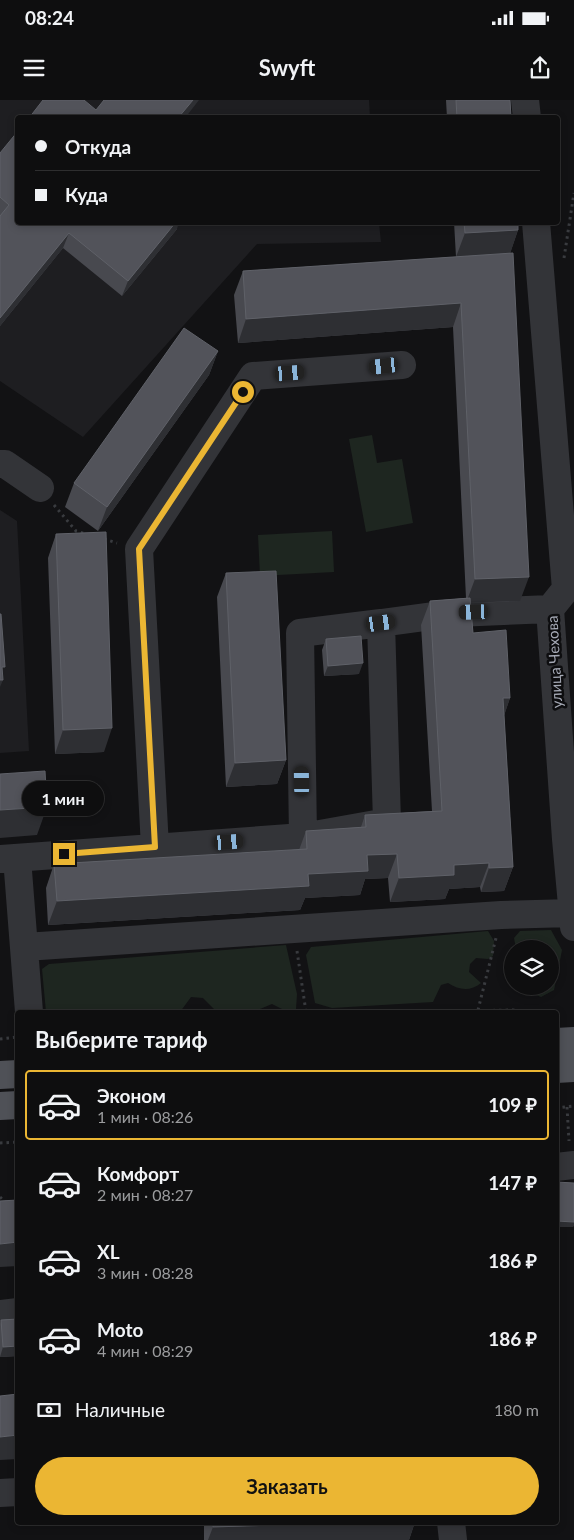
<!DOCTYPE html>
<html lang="ru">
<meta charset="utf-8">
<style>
:root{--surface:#0e0e0f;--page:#1c1c1d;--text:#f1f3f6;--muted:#9b9c9e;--line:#2e2e2f;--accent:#ebb633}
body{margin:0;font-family:Lato,sans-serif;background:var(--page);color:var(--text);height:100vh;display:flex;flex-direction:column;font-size:19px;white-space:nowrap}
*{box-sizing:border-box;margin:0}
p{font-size:16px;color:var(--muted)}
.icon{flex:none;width:28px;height:28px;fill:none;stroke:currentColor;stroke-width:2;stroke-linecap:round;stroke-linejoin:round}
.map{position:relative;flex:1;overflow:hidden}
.sheet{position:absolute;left:15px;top:910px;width:544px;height:515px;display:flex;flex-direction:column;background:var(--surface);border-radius:5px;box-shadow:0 2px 8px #0003,0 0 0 1px var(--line)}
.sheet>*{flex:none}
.guide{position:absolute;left:15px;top:15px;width:545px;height:110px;border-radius:5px;box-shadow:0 2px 8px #0003,0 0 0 1px var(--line);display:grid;align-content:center;height:110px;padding:0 20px;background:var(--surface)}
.controls{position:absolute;left:504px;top:840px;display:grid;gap:10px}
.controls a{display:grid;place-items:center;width:55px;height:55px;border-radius:50%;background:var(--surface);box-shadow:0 2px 8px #0003,0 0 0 1px var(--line);font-size:25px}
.end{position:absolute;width:22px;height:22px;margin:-11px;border:6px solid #ebb633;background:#111;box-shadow:0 0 0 2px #111}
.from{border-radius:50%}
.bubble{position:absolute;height:35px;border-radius:18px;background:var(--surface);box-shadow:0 2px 8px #0003,0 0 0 1px var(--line);font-size:16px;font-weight:700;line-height:35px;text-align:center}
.car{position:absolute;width:15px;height:30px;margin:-15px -8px;border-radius:6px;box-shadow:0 0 4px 1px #0007;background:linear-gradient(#222 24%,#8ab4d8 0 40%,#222 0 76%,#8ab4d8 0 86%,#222 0)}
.guide b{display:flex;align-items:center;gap:18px;height:48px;font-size:19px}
.guide b+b{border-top:1px solid var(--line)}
.guide i{width:12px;height:12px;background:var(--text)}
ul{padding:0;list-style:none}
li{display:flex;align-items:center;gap:15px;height:70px;margin:0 10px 8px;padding:0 10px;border:2px solid transparent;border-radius:5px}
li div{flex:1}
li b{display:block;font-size:19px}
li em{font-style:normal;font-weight:700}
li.active{border-color:var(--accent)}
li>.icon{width:45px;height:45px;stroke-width:1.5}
h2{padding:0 20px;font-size:22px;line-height:60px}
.pay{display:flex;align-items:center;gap:12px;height:55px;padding:0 20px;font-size:19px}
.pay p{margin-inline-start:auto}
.action{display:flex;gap:10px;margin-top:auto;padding:10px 20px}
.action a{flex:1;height:58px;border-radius:30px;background:var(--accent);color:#111;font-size:20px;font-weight:700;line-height:58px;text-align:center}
.status{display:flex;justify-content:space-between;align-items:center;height:35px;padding:0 25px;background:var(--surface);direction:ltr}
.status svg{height:14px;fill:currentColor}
header{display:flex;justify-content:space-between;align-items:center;height:65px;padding:0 20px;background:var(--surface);font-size:22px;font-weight:700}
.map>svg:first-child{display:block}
</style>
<div class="status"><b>08:24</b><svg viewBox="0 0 49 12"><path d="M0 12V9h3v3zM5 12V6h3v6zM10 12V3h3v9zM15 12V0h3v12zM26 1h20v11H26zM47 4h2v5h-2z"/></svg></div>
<header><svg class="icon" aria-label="menu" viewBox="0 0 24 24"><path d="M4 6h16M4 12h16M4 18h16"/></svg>Swyft<svg class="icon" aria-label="share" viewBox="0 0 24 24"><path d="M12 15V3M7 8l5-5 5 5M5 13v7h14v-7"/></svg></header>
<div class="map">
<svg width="574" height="1440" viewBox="0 0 574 1440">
<rect width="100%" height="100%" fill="#121214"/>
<!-- built -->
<path fill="#1e1e21" d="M 0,0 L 369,0 L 370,17 L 18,18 L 18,122 L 379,123 L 381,142 L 257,144 L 83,337 L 0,281 Z
M 0,410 L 17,421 L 29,651 L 0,653 Z"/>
<!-- green -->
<path fill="#1e2620" d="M 372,335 L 377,363 L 402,359 L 413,423 L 366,432 L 349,339 Z
M 332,431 L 334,472 L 260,476 L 258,435 Z
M 551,830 L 562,850 L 554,890 L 541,897 L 525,890 L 523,886 L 550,886 L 550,849 L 516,849 L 514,838 L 520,831 Z
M 488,831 L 494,841 L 493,856 L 488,859 L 476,858 L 470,864 L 469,872 L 481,883 C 470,892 459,890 448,883 L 441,885 L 433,902 L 332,908 L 315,903 L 306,855 L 311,847 Z
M 286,845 L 297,894 L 296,909 L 282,909 L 272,904 L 253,912 L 217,912 L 203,898 L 191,897 L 180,912 L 46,912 L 42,869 L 49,864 Z"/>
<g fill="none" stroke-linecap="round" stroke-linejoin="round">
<!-- path -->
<path stroke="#393b3f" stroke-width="3" stroke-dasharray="2.5 4" stroke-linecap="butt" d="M 564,158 L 574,93
M 54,405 L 76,431 L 86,434
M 104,439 L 117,443
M 297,851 L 306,912
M 478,910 L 496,838
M 408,912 L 513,910 L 528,912
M 0,939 L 18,937
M 567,1007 L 569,1041
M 556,1008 L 574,1006
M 0,1043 L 18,1042
M 0,1097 L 7,1104"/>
<!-- minor -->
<path stroke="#333438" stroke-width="28" d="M 525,0 L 527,18
M 536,122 L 566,489 L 550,509 L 566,739 L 574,827
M 0,364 L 5,364 L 40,388
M 303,737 L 300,533 L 381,523
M 155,747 L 139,449 L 253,276 L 402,265
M 17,758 L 29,912
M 0,759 L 303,737 L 387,722 L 381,523 L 455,513 L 550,509
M 25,847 L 501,815 L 572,813
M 556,1067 L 574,1065
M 0,1214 L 18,1212
M 0,1393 L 18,1392
M 451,1422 L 453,1440"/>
<!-- major -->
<path stroke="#4f5157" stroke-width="28" d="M 556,942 L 574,941
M 556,969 L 574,968
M 0,975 L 18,974
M 0,1006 L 18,1005"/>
</g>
<!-- wall -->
<path fill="#48494f" d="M 446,0 L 510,0 L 511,18 L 447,18 Z
M 0,53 L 177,129 L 122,196 L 63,148 L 0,226 Z
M 454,122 L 518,122 L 518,130 L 510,153 L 520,501 L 471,503 L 473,533 L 510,598 L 504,615 L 513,767 L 504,791 L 481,792 L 480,787 L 449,789 L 445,799 L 390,802 L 388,778 L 365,779 L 360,795 L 305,798 L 300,810 L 48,825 L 46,788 L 54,764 L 299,750 L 306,731 L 361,727 L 365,715 L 432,711 L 421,525 L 430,501 L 466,498 L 453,227 L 238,243 L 234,195 L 243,171 L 456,157 Z
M 218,251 L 209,275 L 98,431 L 65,407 L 74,383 Z
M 56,434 L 104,652 L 55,654 L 48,458 Z
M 226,473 L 286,660 L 277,684 L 226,687 L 217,497 Z
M 326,539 L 359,574 L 324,576 L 322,550 Z
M 18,1219 L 18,1256 L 0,1257 L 0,1224 L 1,1220 Z
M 204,1422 L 415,1422 L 409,1440 L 204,1440 Z"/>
<!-- shaded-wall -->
<path fill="#2e2f33" d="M 193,0 L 199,0 L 185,18 L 178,18 Z
M 176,122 L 179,122 L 177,129 L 122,196 L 128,181 Z
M 518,130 L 510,154 L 456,157 L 465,133 Z
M 69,133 L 63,148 L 0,226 L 0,218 Z
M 461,203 L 453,227 L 238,243 L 246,219 Z
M 218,251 L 209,275 L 98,431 L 107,407 Z
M 529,477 L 520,501 L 466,503 L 475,479 Z
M 363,563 L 359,574 L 324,576 L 328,566 Z
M 0,580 L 3,580 L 0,587 Z
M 503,598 L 510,598 L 502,622 Z
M 112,628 L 104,652 L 55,654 L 63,630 Z
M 286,660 L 277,684 L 226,687 L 235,663 Z
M 47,707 L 37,735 L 0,738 L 0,710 Z
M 397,754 L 388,778 L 365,779 L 360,795 L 305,798 L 300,810 L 48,825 L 57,801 L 308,774 L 367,755 Z
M 489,763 L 480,787 L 449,789 L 445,799 L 390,802 L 399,778 L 454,765 Z
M 513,767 L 504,791 L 481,792 L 489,768 Z
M 556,1121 L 574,1122 L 574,1126 L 573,1127 L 556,1127 Z
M 18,1142 L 18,1166 L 0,1167 L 0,1144 Z
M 18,1246 L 18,1256 L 0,1257 L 3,1247 Z
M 18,1335 L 18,1359 L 0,1360 L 0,1337 Z
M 370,1422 L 415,1422 L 409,1440 L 208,1440 L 213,1427 Z"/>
<!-- building -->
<path fill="#52535a" stroke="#5f6168" d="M 43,0 L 84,0 L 96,10 L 104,0 L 193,0 L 178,18 L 29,18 Z
M 456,0 L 510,0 L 511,18 L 457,18 Z
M 18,31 L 18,122 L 176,122 L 128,181 L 69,133 L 0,218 L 0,116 L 9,105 L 0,97 L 0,53 Z
M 464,122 L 518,122 L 518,130 L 465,133 Z
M 513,153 L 529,477 L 475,479 L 461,203 L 246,219 L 243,171 Z
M 184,228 L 218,251 L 107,407 L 74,383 Z
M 106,432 L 112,628 L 63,630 L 56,434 Z
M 276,471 L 286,660 L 235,663 L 226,473 Z
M 470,498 L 473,533 L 506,530 L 510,598 L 503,598 L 513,767 L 489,768 L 489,763 L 454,765 L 454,775 L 399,778 L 397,754 L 367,755 L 368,771 L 308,774 L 309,786 L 57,801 L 54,764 L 307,749 L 306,731 L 366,727 L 365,715 L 442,711 L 430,501 Z
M 0,514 L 1,514 L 5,567 L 2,567 L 3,580 L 0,580 Z
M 361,536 L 363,563 L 328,566 L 326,539 Z
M 45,671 L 47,707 L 0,710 L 0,674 Z
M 556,1082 L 574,1083 L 574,1122 L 556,1121 Z
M 18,1100 L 18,1142 L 0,1144 L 0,1101 Z
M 18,1219 L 18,1246 L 3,1247 L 1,1220 Z
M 18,1294 L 18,1335 L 0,1337 L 0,1296 Z
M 213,1422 L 370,1422 L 213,1427 Z"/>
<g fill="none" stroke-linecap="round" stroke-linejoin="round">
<!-- route -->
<path stroke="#ebb633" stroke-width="6" d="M 64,754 L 155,747 L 139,449 L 243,292"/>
</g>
<g text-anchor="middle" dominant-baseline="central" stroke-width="5" stroke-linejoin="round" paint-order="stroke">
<!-- street labels -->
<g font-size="15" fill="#a4a8b4" stroke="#0d0d0f">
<text transform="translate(554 562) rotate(-93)">улица Чехова</text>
</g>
</g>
</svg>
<div class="controls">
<a><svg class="icon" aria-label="layers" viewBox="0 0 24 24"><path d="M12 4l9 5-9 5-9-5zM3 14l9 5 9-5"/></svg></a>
</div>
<i class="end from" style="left:243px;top:292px"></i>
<i class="end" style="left:64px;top:754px"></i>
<div class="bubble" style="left:22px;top:681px;width:82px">1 мин</div>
<i class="car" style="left:384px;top:266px;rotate:264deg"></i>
<i class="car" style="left:290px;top:273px;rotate:86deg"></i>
<i class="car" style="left:474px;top:512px;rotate:268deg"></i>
<i class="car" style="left:381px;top:523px;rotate:82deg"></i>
<i class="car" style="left:302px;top:681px;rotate:359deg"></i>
<i class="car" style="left:229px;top:742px;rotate:86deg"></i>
<div class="guide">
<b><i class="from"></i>Откуда</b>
<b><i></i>Куда</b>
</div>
<section class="sheet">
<h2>Выберите тариф</h2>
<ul>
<li class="active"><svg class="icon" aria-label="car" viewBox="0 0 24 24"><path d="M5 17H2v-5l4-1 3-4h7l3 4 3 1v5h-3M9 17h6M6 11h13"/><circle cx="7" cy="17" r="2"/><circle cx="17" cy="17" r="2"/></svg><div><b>Эконом</b><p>1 мин · 08:26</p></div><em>109 ₽</em></li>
<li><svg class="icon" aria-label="car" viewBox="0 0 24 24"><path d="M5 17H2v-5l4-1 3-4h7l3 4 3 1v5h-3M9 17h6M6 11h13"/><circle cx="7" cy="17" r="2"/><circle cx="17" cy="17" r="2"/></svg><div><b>Комфорт</b><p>2 мин · 08:27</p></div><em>147 ₽</em></li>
<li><svg class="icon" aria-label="car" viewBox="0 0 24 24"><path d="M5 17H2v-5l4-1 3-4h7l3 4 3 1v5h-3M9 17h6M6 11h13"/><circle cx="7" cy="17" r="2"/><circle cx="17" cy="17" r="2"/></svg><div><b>XL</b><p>3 мин · 08:28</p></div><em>186 ₽</em></li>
<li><svg class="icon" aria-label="car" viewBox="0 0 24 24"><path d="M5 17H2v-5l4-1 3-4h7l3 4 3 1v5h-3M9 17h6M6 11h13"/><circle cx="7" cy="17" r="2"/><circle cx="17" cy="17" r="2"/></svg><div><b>Moto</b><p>4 мин · 08:29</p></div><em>186 ₽</em></li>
</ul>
<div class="pay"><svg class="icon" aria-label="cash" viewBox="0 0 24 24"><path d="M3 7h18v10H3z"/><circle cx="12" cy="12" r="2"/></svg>Наличные<p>180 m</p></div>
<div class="action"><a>Заказать</a></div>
</section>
</div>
